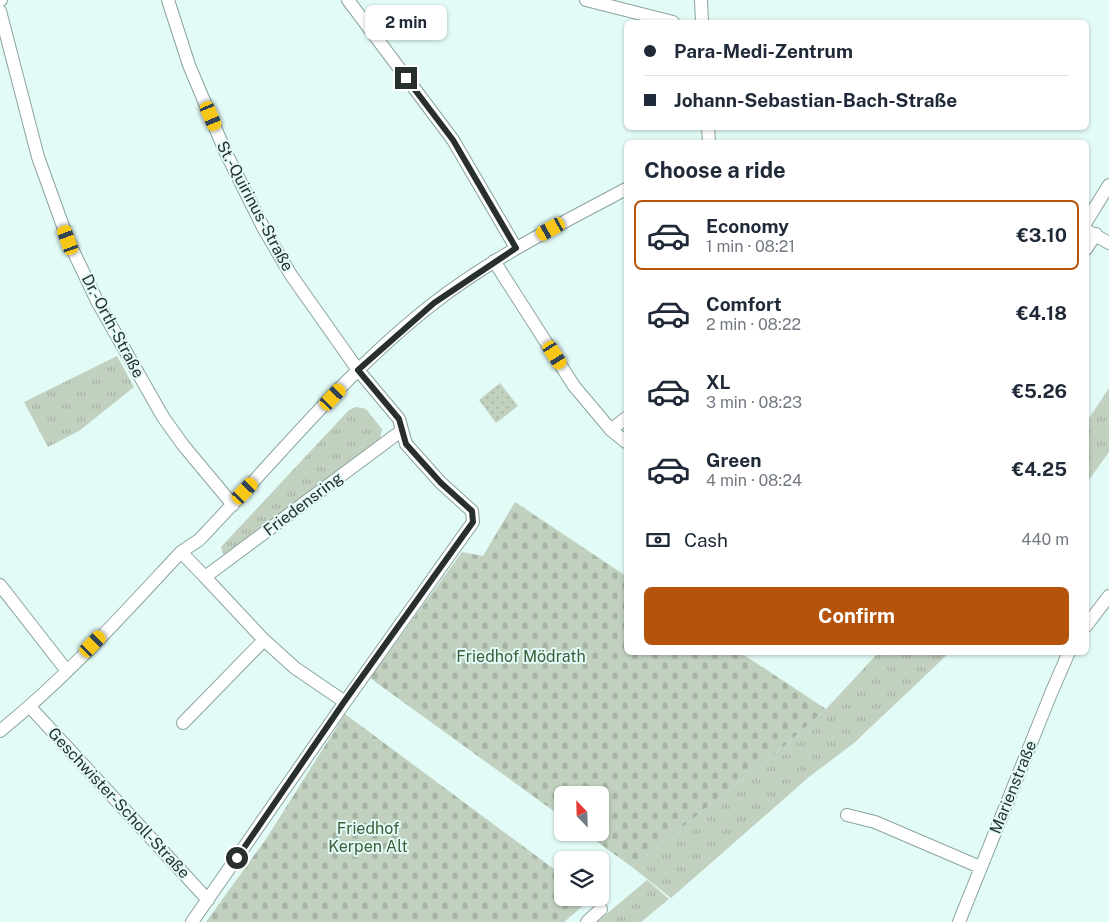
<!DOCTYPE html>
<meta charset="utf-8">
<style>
:root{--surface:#fff;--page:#f2f2f3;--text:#1f2937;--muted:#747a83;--line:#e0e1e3;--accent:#b45309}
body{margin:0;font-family:"Public Sans",sans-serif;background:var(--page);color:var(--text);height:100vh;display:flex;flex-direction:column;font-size:19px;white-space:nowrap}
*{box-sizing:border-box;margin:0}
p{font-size:16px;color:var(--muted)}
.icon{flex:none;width:28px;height:28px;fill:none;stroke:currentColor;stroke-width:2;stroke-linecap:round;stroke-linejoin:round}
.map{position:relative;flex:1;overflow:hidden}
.panel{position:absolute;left:624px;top:140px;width:465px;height:515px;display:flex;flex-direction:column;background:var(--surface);border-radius:8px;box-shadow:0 1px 4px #0004}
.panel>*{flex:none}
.top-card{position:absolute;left:624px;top:20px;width:465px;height:110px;border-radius:8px;box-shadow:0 1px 4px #0004;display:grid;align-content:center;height:110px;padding:0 20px;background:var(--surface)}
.needle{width:32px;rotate:337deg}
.controls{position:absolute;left:554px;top:786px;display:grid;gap:10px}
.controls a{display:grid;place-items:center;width:55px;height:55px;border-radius:8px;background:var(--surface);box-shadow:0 1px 4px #0004;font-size:25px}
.end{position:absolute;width:22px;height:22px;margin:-11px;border:6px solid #27302e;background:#fff;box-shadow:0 0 0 2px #fff}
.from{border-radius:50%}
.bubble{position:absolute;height:35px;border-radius:8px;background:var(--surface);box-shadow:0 1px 4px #0004;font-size:16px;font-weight:700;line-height:35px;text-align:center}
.car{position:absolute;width:15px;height:30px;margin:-15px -8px;border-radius:6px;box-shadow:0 0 4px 1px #0007;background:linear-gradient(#f5c518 24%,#345 0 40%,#f5c518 0 76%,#345 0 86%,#f5c518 0)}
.top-card b{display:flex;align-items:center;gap:18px;height:48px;font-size:19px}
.top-card b+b{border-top:1px solid var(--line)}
.top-card i{width:12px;height:12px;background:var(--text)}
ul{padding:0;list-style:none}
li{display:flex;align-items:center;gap:15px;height:70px;margin:0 10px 8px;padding:0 10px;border:2px solid transparent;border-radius:8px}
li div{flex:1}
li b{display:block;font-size:19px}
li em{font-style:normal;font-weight:700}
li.active{border-color:var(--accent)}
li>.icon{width:45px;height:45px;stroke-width:1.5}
h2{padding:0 20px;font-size:22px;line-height:60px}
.pay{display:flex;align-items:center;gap:12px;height:55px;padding:0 20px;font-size:19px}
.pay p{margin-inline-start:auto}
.primary-button{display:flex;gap:10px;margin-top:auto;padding:10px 20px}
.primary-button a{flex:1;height:58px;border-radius:8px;background:var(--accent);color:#fff;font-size:20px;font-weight:700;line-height:58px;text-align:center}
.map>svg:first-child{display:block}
</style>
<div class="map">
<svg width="1109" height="922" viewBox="0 0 1109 922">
<defs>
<pattern id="grass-tufts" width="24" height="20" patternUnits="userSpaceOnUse" patternTransform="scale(1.25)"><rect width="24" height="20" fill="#c1d0bf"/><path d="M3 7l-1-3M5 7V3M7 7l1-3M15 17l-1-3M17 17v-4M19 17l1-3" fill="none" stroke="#a6b3a4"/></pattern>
<pattern id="cemetery-stones" width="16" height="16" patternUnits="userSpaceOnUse" patternTransform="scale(1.25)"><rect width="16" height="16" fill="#c1d0bf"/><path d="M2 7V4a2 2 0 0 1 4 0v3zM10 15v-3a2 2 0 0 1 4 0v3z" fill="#a6b3a4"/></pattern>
<pattern id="garden-dots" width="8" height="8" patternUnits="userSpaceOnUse" patternTransform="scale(1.25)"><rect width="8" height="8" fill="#c1d0bf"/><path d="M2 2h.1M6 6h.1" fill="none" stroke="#a6b3a4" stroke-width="1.8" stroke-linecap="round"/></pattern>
</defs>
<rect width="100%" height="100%" fill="#e3fbf7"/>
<!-- grass -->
<path fill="url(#grass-tufts)" d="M 117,356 L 134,387 L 79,431 L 48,447 L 24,402 Z
M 1109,388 L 1109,452 L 1086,484 L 1086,423 Z
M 356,407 L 366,409 L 382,429 L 380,439 L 226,555 L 223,554 L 221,547 L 349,410 Z
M 878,653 L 949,653 L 854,743 L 809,777 L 671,898 L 632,867 L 782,748 L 826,709 Z
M 647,880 L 669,899 L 641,922 L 597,922 Z"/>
<!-- cemetery -->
<path fill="url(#cemetery-stones)" d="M 515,502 L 626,576 L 626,652 L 741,653 L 826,709 L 782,748 L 632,867 L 585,833 L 600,832 L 600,795 L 562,795 L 562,817 L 370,678 L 462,552 L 483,556 Z
M 345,714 L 562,875 L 562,898 L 592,898 L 564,922 L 206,922 L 266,839 Z"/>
<!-- garden -->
<path fill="url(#garden-dots)" d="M 500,383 L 518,406 L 496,423 L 479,400 Z"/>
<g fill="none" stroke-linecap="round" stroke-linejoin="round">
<defs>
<path id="minor" d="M 0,0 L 1,0
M 168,0 L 189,65 L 225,151 L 264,229 L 291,275 L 358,370 L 399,419 L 406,444 L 441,483 L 472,511 L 473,522 L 345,702 L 192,922
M 348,0 L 453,140 L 516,248
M 586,0 L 673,22
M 701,0 L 702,22
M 0,11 L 38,157 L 68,240 L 97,301 L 163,417 L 183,445 L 233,505
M 708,128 L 709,142
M 1086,222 L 1109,185
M 1086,230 L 1109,243
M 1086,249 L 1096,234
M 494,261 L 574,386 L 611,430 L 626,442
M 611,430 L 626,418
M 181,552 L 205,577 L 401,431
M 205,577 L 264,640 L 295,668 L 345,702
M 0,585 L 67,671
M 1086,626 L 1109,596
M 30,707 L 208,900
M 183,723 L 264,640
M 0,731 C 66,678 123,614 181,552 L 199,540 C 276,460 346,371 434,303 C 493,257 561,224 626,189
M 847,815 L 875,822 L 980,867
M 587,922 L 601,909
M 959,922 L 1052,691 L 1069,652"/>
</defs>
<!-- minor casing -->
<use href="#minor" stroke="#8ca39f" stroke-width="14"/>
<!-- minor -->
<use href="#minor" stroke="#fff" stroke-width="12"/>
</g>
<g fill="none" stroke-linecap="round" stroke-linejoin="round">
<!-- route -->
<path stroke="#27302e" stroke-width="6" d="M 237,858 L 344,702 L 473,522 L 472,511 L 441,483 L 406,444 L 399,419 L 358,370 L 434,303 L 516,248 L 453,140 L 406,78"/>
</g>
<g text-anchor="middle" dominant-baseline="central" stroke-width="4" stroke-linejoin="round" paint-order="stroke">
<!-- street labels -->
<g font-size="16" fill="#27302e" stroke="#e3fbf7">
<text transform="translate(255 206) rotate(62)">St.-Quirinus-Straße</text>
<text transform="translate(113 326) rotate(62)">Dr.-Orth-Straße</text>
<text transform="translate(303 504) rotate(-37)">Friedensring</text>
<text transform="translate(1013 787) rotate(-68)">Marienstraße</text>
<text transform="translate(119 803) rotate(47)">Geschwister-Scholl-Straße</text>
</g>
<!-- park labels -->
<g font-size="16" fill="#3c5f39" stroke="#e3fbf7">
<text x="521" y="656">Friedhof Mödrath</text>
<text x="368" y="828">Friedhof<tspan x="368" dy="18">Kerpen Alt</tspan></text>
</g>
</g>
</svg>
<div class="controls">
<a><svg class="needle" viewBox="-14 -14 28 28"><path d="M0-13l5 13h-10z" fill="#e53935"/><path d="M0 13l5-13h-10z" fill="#747a83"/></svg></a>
<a><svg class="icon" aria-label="layers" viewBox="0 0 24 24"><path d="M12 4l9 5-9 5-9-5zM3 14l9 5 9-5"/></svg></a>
</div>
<i class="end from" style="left:237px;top:858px"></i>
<i class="end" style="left:406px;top:78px"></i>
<div class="bubble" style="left:365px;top:5px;width:82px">2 min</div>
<i class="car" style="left:211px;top:116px;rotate:157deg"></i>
<i class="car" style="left:551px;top:229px;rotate:241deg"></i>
<i class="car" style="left:68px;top:240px;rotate:340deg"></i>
<i class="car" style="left:555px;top:355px;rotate:148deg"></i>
<i class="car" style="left:333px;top:397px;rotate:43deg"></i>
<i class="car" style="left:245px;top:491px;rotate:43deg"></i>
<i class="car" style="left:93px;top:644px;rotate:44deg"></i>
<div class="top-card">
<b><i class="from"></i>Para-Medi-Zentrum</b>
<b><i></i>Johann-Sebastian-Bach-Straße</b>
</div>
<section class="panel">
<h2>Choose a ride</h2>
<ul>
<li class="active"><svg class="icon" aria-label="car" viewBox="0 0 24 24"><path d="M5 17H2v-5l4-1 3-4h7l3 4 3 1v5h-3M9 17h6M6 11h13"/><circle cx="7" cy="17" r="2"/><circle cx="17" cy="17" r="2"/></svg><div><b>Economy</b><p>1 min · 08:21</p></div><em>€3.10</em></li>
<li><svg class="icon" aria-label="car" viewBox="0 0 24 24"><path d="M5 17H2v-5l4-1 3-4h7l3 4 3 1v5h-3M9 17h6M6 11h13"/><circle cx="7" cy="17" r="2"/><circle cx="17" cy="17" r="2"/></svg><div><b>Comfort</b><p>2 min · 08:22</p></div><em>€4.18</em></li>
<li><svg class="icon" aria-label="car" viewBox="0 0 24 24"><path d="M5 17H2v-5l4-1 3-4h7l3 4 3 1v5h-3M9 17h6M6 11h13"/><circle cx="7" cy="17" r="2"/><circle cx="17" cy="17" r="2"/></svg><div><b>XL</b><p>3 min · 08:23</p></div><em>€5.26</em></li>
<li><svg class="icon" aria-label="car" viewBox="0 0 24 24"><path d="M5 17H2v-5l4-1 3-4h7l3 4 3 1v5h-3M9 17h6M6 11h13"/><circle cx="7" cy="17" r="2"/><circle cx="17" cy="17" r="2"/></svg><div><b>Green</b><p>4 min · 08:24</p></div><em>€4.25</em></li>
</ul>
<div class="pay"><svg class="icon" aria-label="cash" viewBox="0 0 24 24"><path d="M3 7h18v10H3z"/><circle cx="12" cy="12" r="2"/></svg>Cash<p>440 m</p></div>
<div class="primary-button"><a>Confirm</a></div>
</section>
</div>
